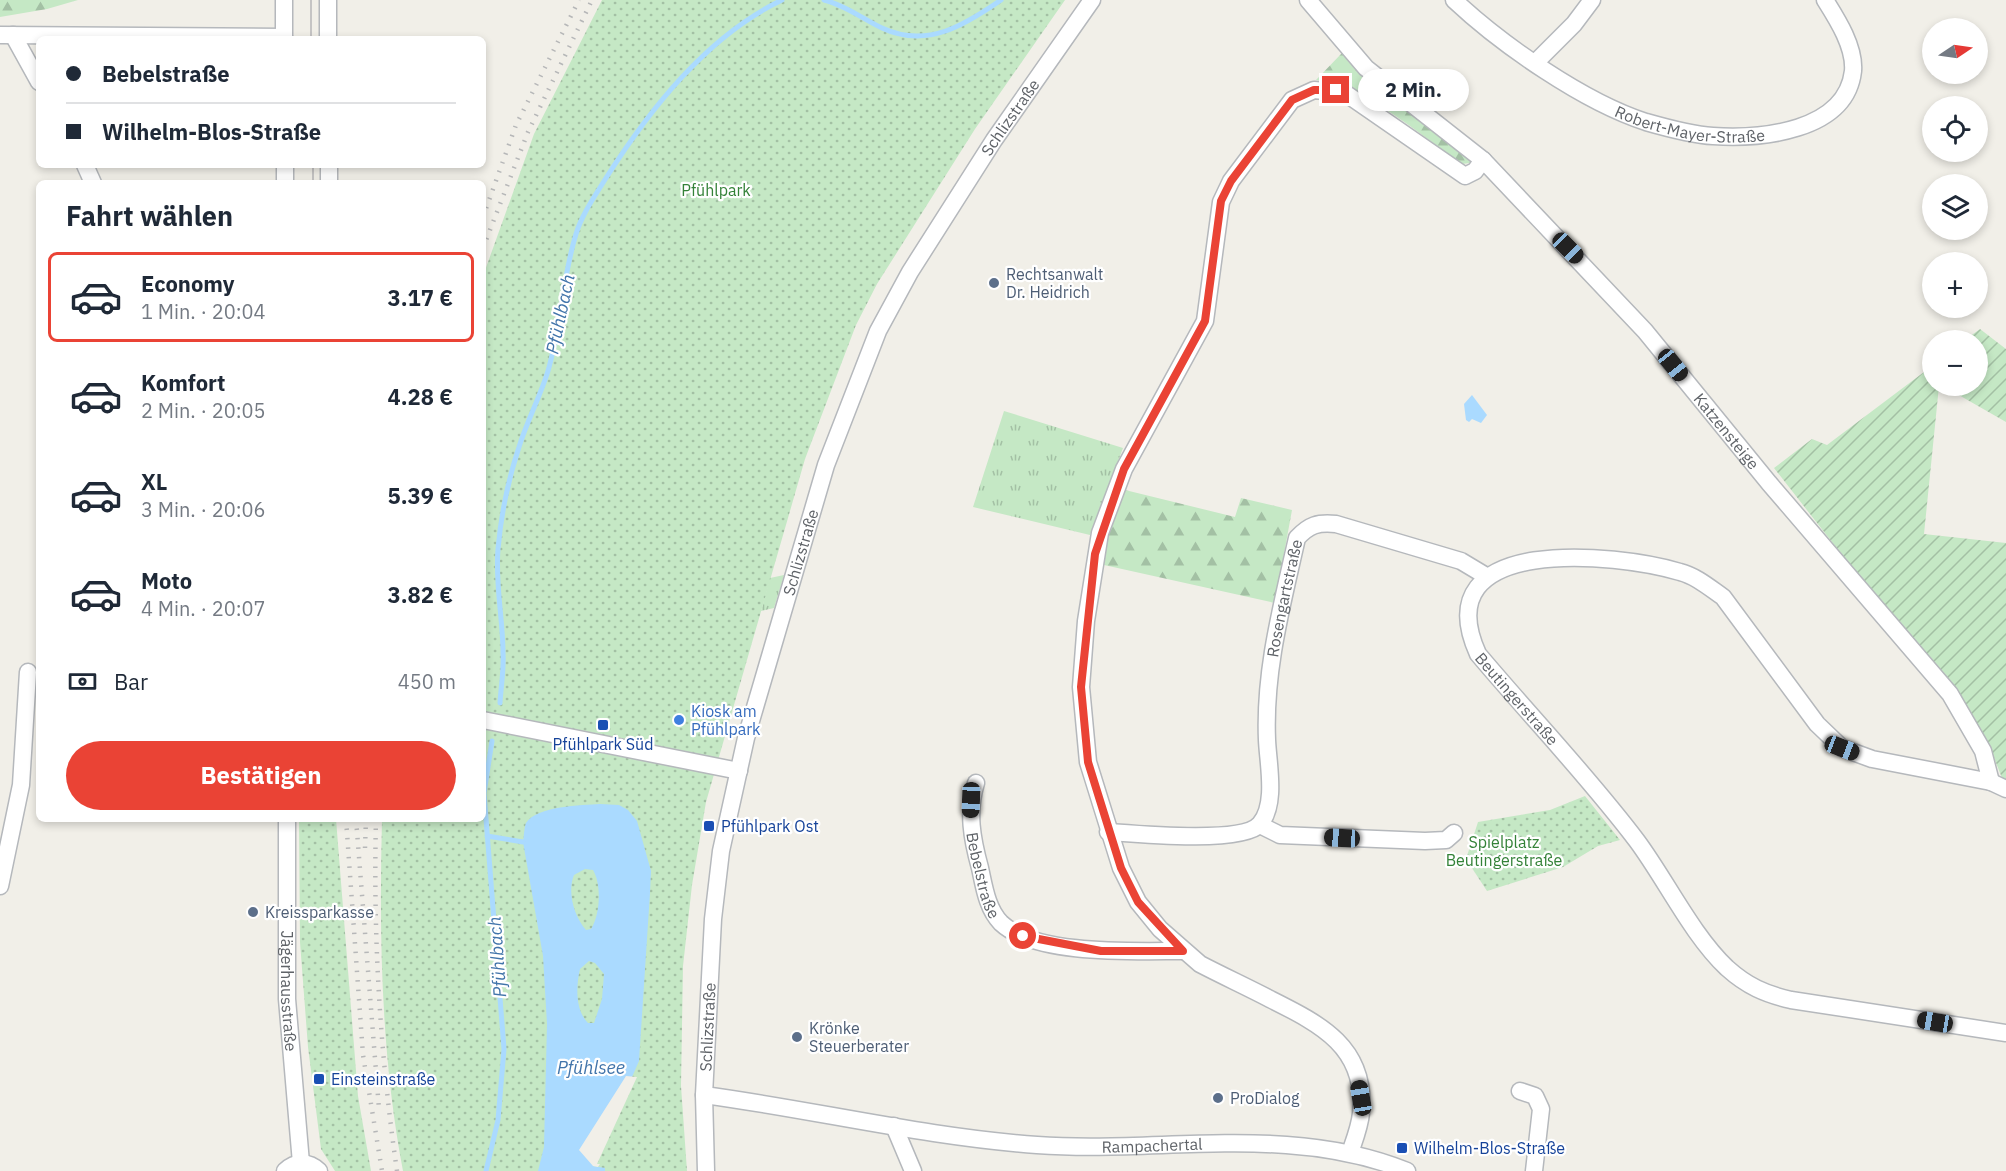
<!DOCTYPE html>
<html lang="de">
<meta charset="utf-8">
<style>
:root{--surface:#fff;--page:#f2f2f3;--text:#1f2937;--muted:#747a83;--line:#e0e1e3;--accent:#ea4335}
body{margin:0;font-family:"IBM Plex Sans",sans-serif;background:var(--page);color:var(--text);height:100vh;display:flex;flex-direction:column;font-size:22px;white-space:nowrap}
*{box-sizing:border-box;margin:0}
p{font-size:20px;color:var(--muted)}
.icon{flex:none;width:33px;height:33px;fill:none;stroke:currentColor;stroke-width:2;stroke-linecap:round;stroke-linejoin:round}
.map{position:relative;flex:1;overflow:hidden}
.sheet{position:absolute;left:36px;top:180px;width:450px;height:642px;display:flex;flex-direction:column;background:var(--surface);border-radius:9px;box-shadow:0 3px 9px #0003}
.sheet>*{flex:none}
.hud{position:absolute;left:36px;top:36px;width:450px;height:132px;border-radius:9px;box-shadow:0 3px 9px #0003;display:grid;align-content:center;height:132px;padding:0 30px;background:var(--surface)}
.needle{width:39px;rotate:77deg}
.fabs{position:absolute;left:1922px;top:18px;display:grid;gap:12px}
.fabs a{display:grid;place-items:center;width:66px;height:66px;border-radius:50%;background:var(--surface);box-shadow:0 3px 9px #0003;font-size:30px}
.end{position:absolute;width:27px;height:27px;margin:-14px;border:8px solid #ea4335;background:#fff;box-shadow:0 0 0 3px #fff}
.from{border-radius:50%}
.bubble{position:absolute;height:42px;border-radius:21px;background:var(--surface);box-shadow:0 3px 9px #0003;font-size:20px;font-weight:800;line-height:42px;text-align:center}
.car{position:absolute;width:18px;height:36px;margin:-18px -9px;border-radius:8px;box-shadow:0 0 4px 2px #0007;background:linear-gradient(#222 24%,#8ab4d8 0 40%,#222 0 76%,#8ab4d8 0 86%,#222 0)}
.hud b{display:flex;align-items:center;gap:21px;height:57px;font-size:22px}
.hud b+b{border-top:2px solid var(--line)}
.hud i{width:15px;height:15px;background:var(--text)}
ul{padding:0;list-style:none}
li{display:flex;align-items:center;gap:18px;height:90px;margin:0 12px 9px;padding:0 18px;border:3px solid transparent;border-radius:9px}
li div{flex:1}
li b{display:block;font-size:22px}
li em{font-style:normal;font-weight:800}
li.active{border-color:var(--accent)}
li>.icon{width:54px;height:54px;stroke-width:1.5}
h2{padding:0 30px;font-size:27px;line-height:72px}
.pay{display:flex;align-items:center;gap:15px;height:66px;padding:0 30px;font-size:22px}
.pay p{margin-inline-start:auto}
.button{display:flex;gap:12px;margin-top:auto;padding:12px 30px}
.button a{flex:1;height:69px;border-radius:36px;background:var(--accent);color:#fff;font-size:24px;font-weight:800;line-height:69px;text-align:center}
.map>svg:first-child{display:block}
</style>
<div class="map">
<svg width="2006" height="1171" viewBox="0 0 2006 1171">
<defs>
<pattern id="grass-tufts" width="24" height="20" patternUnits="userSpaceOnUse" patternTransform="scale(1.5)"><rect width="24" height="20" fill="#c5e8c5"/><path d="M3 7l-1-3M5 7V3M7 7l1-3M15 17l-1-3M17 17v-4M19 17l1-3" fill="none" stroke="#a3c0a4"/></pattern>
<pattern id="forest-firs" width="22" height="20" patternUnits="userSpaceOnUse" patternTransform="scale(1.5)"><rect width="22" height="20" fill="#c5e8c5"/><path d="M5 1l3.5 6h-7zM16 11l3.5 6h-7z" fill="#a3c0a4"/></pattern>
<pattern id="park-dots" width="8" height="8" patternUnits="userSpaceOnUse" patternTransform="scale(1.5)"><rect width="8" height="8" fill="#c5e8c5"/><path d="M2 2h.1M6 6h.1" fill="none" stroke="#a3c0a4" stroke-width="1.8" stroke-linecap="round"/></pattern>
<pattern id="garden-furrows" width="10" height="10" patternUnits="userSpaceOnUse" patternTransform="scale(1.5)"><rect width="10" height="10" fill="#c5e8c5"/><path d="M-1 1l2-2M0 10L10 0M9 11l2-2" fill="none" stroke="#a3c0a4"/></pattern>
</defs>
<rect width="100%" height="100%" fill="#f1efe8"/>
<!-- grass -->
<path fill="url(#grass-tufts)" d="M 1004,411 L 1123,448 L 1090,535 L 973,507 Z
M 784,575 L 774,608 L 761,611 L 770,578 Z"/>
<!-- forest -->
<path fill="url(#forest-firs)" d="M 0,0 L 78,0 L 47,9 L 0,17 Z
M 1342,53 L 1471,158 L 1470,163 L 1462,164 C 1418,134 1369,88 1316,80 Z
M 1121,489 L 1235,517 L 1241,498 L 1292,510 L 1275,603 L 1104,565 L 1109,526 Z"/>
<!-- park -->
<path fill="url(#park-dots)" d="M 602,0 L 1065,0 L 975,129 L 877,284 L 856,325 L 805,459 L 706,802 L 692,885 L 683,966 L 681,1086 L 687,1171 L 403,1171 C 381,1055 379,936 382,819 L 483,819 L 483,276 L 534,134 Z
M 1585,796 L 1620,840 L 1598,846 L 1563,867 L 1487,891 L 1466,859 L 1478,822 L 1550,810 Z
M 299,819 L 336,819 L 358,1096 L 371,1171 L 335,1171 L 321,1149 L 308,1047 L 300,942 Z"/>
<!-- garden -->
<path fill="url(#garden-furrows)" d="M 1980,329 L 2006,349 L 2006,422 L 1943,386 L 1977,386 L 1977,340 L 1965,340 Z
M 1932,366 L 1932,386 L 1939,386 L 1924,534 L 2006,543 L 2006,781 L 2002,778 L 1987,740 L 1774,468 L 1812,439 L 1827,445 Z"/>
<!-- water -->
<path fill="#aadaff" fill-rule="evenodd" d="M 1472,395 L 1487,415 L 1481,423 L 1472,419 L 1469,422 L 1466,420 L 1464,404 Z
M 600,804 L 619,805 L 628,810 L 637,821 L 651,871 L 650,893 L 639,1061 L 593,1166 L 605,1168 L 605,1171 L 538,1171 L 544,1147 L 547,1024 L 543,956 L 523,842 C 524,837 524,828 526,823 C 537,806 582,805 600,804 ZM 585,869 L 593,870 C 602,885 600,915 591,929 L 586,930 C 574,916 567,892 574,875 ZM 589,961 L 595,963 L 604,974 L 602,999 L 594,1023 L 588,1023 C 575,1010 576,986 580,969 Z"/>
<!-- pier -->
<path fill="#f1efe8" d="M 626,1076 L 637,1077 L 597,1164 L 600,1164 L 598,1167 L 593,1166 L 579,1150 Z"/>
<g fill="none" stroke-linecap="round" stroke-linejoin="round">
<!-- stream -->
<path stroke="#aadaff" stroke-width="5" d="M 824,0 C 845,5 863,19 882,28 C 927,49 965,25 1001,0
M 500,703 C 501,686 504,670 503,653 C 503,619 495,584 498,549 C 501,515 508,480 519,447 C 527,421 540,397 548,371 C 561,326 562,279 576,234 C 582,214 595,196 606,178 C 650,109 707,36 782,0
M 487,836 L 523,842
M 486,1171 L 498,1120 L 504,1049 L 484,793 L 492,741"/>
<defs>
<g id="minor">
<path d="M 284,0 L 284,39"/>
<path d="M 328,0 L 328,39"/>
<path id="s1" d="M 1308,0 L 1366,68 L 1483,160 L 1645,331 L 1769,483 L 1950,694 L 1983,751 L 1991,782"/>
<path id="s2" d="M 1454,0 C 1502,45 1584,102 1646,122 C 1667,128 1692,135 1713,136 C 1760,139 1846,132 1853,71 C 1855,47 1837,19 1825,0"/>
<path d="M 0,35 L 284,37"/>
<path d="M 13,35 L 39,82"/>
<path d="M 1535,63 L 1574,24 L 1592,0"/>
<path d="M 85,165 L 93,183"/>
<path d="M 285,165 L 285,183"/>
<path d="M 329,165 L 329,183"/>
<path d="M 483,720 L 739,771"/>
<path id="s3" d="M 976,783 C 967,812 972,839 980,868 C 984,886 987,909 1001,923 C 1036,956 1136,951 1183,951"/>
<path id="s4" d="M 2006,789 L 1991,782 L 1872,759 L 1842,748 L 1817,724 L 1723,597 C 1710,588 1696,576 1680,572 C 1616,553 1423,533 1478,654 C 1531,717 1588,776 1637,841 C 1666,880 1692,935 1727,968 C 1747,986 1765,994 1791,1000 L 2006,1033"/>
<path id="s5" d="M 287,819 L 287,999 L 301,1163"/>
<path d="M 1260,825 L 1280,835 L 1425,841 L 1446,840 L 1454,833"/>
<path id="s6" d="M 1108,832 C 1136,834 1243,844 1260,824 C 1277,804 1268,764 1267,740 C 1264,671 1282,605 1297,538 C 1309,525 1318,522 1336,524 L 1461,561 L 1486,576"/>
<path d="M 0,886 L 21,785 L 28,672"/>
<path d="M 1520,1091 L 1535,1096 L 1541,1109 L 1534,1171"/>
<path id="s7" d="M 704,1095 C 815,1110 925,1137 1037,1145 C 1160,1154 1289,1123 1407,1171"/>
<path d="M 894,1126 L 913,1171"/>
<path d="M 1350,1153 C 1354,1141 1360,1126 1361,1113 C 1367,1047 1320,1024 1270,999 C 1247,987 1223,976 1200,964 L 1160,929 L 1138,902 L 1121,868 L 1088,762 L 1081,687 L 1086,621 L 1100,533 L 1124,469 L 1205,321 L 1221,202 L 1231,181 L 1292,100 L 1314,90 L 1345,93 L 1465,176 L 1475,171 L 1483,160"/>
<path d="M 285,1171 C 295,1161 309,1161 319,1171"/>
<path id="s8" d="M 706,1171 L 704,1095 L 713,919 L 721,851 L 746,738 L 826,465 L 878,331 L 910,272 L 994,140 L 1092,0"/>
</g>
</defs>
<!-- minor casing -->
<use href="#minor" stroke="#b5b8bc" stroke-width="19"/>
<!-- minor -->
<use href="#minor" stroke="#fff" stroke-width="16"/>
<!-- tram -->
<path stroke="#b6b7b8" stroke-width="1.5" d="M 311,0 L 311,39
M 313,165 L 313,183"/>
<!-- rail -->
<path stroke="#b6b7b8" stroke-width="4.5" stroke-dasharray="1.5 8" stroke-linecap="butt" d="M 483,217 L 516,125 L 579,0
M 483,248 L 528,132 L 592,0
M 346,819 L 363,1055 L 382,1171
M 356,819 L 379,1109
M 376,819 C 373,937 380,1054 397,1171
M 365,848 L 366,819"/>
</g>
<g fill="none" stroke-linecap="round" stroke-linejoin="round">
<!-- route -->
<path stroke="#ea4335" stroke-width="8" d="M 1023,936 L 1101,951 L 1183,951 L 1138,902 L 1121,868 L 1088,762 L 1081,687 L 1095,554 L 1124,469 L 1205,321 L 1221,201 L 1231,181 L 1292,100 L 1314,90 L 1336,90"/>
</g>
<!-- markers -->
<g fill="#5c6f8a" stroke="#fff" stroke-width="2">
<circle cx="994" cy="283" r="6"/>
<circle cx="253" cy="912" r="6"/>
<circle cx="797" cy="1037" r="6"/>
<circle cx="1218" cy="1098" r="6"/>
</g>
<circle fill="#3f7fe0" stroke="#fff" stroke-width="2" cx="679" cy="720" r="6"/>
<g fill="#1a4fb4" stroke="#fff" stroke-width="2">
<rect x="597" y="719" width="12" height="12" rx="3"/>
<rect x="703" y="820" width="12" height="12" rx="3"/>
<rect x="313" y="1073" width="12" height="12" rx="3"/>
<rect x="1396" y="1142" width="12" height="12" rx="3"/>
</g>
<g text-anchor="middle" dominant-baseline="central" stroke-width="4.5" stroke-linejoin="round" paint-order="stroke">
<!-- street labels -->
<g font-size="16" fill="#5f6368" stroke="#fff">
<text stroke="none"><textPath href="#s8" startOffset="1116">Schlizstraße</textPath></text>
<text stroke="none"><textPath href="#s2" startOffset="273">Robert-Mayer-Straße</textPath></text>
<text stroke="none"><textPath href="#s1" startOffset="603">Katzensteige</textPath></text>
<text stroke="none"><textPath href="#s8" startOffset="630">Schlizstraße</textPath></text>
<text stroke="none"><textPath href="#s6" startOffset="384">Rosengartstraße</textPath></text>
<text stroke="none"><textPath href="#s4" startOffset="753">Beutingerstraße</textPath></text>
<text stroke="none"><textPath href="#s3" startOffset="94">Bebelstraße</textPath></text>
<text stroke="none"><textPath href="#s5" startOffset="172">Jägerhausstraße</textPath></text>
<text stroke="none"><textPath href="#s8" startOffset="144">Schlizstraße</textPath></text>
<text stroke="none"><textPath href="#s7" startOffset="452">Rampachertal</textPath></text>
</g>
<!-- park labels -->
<g font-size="16" fill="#348238" stroke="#fff">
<text x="716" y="190">Pfühlpark</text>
<text x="1504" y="842">Spielplatz<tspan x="1504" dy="18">Beutingerstraße</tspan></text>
</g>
<!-- service labels -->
<g font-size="16" fill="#4e5e75" stroke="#fff" text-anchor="start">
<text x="1006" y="274">Rechtsanwalt<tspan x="1006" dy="18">Dr. Heidrich</tspan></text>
<text x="265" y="912">Kreissparkasse</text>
<text x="809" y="1028">Krönke<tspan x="809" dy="18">Steuerberater</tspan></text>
<text x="1230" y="1098">ProDialog</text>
</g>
<!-- shop labels -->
<g font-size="16" fill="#366cbe" stroke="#fff" text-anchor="start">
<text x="691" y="711">Kiosk am<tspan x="691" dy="18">Pfühlpark</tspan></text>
</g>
<!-- transit labels -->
<g font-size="16" fill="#164399" stroke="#fff" text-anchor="start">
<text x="603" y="744" text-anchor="middle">Pfühlpark Süd</text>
<text x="721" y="826">Pfühlpark Ost</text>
<text x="331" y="1079">Einsteinstraße</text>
<text x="1414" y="1148">Wilhelm-Blos-Straße</text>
</g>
<!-- water labels -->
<g font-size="18" font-style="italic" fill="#4174aa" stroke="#fff">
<text transform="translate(560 314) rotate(-78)">Pfühlbach</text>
<text transform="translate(497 957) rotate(-94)">Pfühlbach</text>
<text x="591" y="1067">Pfühlsee</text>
</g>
</g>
</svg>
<div class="fabs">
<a><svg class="needle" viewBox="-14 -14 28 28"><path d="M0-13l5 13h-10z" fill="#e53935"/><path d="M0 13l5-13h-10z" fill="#747a83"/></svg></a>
<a><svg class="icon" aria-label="locate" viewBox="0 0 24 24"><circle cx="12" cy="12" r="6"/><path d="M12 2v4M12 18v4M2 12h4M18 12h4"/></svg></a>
<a><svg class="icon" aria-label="layers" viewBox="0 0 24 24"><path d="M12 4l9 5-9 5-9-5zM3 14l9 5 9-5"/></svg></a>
<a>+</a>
<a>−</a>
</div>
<i class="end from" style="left:1023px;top:936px"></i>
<i class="end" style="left:1336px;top:90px"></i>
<div class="bubble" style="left:1358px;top:69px;width:111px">2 Min.</div>
<i class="car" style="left:1568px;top:248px;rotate:135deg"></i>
<i class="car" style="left:1673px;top:365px;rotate:141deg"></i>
<i class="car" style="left:1842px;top:748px;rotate:111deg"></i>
<i class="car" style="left:971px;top:800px;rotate:182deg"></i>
<i class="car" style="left:1342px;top:838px;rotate:273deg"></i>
<i class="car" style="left:1935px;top:1022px;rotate:279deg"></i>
<i class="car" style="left:1361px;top:1098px;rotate:350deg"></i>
<div class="hud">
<b><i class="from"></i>Bebelstraße</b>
<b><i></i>Wilhelm-Blos-Straße</b>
</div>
<section class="sheet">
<h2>Fahrt wählen</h2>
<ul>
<li class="active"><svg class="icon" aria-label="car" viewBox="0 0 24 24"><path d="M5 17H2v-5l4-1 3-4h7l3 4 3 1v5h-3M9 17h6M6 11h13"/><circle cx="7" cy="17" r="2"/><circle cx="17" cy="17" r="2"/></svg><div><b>Economy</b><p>1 Min. · 20:04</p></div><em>3.17 €</em></li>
<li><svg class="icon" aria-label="car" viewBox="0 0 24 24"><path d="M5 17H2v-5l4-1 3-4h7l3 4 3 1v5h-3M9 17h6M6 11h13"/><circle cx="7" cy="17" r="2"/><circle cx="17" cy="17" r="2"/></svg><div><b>Komfort</b><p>2 Min. · 20:05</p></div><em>4.28 €</em></li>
<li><svg class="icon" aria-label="car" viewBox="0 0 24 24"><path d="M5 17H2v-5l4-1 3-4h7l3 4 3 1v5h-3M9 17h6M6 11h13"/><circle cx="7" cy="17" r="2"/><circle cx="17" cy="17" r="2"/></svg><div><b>XL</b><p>3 Min. · 20:06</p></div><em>5.39 €</em></li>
<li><svg class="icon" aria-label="car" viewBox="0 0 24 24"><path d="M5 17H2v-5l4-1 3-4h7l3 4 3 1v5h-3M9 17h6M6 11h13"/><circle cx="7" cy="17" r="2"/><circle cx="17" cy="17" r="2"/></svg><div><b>Moto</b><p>4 Min. · 20:07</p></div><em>3.82 €</em></li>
</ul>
<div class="pay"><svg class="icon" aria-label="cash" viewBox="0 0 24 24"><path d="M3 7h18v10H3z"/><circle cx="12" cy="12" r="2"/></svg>Bar<p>450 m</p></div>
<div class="button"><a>Bestätigen</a></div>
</section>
</div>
